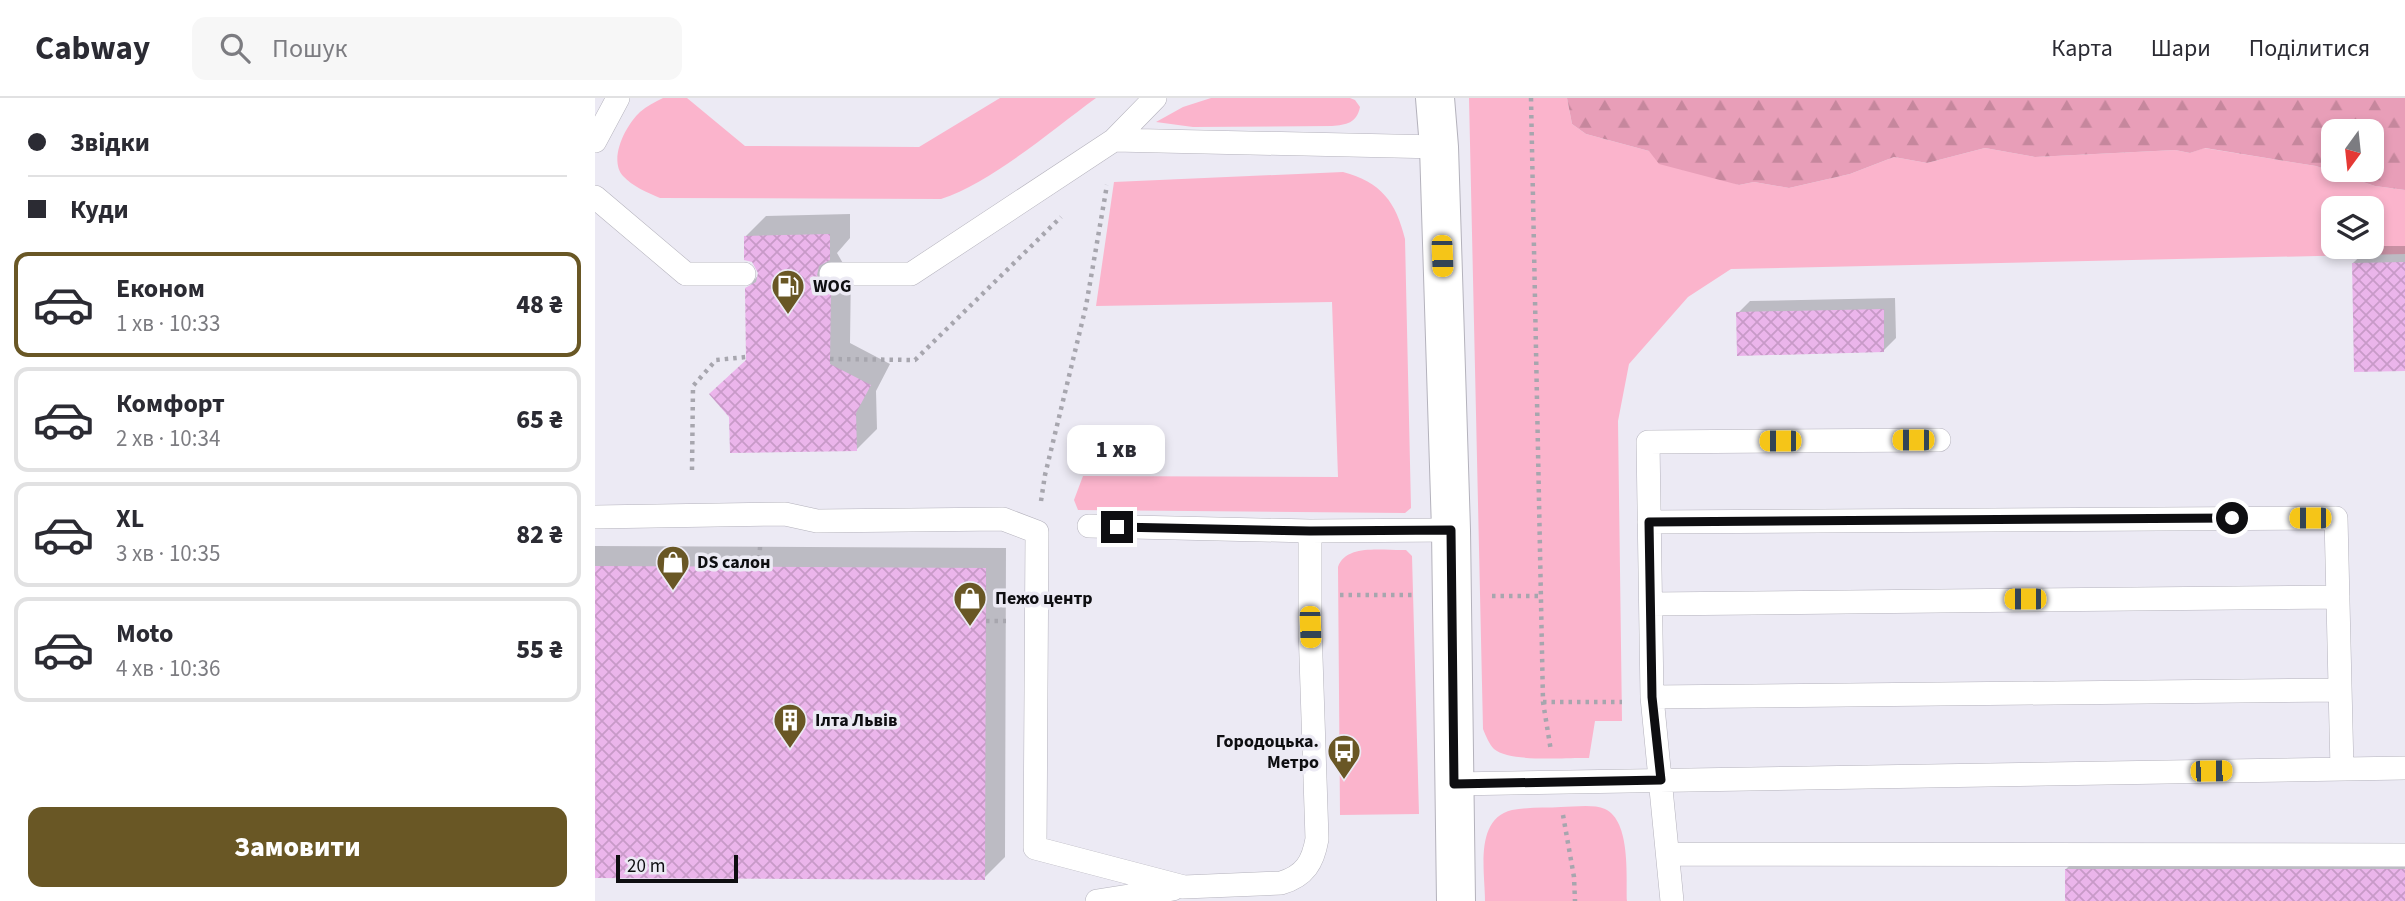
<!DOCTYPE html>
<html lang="uk">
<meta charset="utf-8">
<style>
:root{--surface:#fff;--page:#f7f7f7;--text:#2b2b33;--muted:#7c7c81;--line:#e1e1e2;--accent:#695725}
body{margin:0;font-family:"Source Sans 3",sans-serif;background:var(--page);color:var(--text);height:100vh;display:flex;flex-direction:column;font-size:26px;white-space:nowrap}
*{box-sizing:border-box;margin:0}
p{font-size:23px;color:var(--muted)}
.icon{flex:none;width:38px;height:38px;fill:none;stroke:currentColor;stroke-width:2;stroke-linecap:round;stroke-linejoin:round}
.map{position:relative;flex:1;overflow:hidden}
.drawer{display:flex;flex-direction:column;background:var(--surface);width:595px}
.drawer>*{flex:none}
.top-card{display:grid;align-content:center;height:154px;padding:0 28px;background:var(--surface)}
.needle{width:46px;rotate:195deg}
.fabs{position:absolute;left:1726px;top:21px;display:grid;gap:14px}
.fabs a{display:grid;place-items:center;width:63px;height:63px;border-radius:14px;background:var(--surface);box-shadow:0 4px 10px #0003;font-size:35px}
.scale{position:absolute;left:21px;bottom:18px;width:122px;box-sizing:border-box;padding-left:7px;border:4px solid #0e0e11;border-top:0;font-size:19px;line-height:24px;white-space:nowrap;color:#0e0e11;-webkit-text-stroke:5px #eceaf4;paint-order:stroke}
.end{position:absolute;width:32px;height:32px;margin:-16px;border:9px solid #0e0e11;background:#fff;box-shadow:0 0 0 4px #fff}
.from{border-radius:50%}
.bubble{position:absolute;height:49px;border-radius:14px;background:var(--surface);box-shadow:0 4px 10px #0003;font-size:23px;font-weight:800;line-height:49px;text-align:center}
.car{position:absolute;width:21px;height:42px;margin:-21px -10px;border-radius:9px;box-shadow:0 0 5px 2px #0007;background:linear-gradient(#f5c518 24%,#345 0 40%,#f5c518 0 76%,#345 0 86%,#f5c518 0)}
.top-card b{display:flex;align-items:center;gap:24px;height:66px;font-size:26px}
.top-card b+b{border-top:2px solid var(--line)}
.top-card i{width:18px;height:18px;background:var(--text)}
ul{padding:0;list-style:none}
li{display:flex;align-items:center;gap:21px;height:105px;margin:0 14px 10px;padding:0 14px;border:4px solid var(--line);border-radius:14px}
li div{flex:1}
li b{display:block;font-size:26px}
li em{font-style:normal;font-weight:800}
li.current{border-color:var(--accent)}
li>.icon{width:63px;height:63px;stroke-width:1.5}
.button{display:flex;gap:14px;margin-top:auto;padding:14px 28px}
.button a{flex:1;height:80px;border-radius:14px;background:var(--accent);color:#fff;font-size:28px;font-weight:800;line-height:80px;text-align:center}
header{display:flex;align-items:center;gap:42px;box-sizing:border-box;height:98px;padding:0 35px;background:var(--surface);border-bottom:2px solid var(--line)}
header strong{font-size:33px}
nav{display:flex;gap:38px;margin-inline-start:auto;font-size:24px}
.search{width:490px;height:63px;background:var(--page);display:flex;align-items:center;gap:18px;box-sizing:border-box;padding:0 24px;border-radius:14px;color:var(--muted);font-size:26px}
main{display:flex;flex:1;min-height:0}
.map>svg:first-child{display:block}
</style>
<header>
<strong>Cabway</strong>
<div class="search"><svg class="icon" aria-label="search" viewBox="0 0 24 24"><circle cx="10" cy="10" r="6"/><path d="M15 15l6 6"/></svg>Пошук</div>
<nav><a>Карта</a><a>Шари</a><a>Поділитися</a></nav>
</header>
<main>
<section class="drawer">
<div class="top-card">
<b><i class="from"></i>Звідки</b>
<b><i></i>Куди</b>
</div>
<ul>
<li class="current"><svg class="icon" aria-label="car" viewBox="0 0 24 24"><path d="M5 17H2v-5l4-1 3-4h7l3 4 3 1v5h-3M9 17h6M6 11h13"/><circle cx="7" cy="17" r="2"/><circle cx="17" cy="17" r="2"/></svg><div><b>Економ</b><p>1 хв · 10:33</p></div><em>48 ₴</em></li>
<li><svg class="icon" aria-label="car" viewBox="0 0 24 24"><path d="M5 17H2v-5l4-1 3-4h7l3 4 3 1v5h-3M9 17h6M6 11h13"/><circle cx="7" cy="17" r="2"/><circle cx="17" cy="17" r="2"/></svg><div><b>Комфорт</b><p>2 хв · 10:34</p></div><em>65 ₴</em></li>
<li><svg class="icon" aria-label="car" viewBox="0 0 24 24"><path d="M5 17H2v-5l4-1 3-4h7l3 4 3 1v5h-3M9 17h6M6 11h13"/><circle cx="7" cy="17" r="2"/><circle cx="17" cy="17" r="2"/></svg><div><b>XL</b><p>3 хв · 10:35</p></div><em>82 ₴</em></li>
<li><svg class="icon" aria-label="car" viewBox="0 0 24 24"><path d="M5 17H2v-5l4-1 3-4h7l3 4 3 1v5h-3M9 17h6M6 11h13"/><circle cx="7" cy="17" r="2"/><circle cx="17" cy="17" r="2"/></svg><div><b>Moto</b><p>4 хв · 10:36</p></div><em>55 ₴</em></li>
</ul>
<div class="button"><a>Замовити</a></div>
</section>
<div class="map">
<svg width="1810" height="803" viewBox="0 0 1810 803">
<defs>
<pattern id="forest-firs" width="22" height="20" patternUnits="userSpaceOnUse" patternTransform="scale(1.75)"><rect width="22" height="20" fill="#e89eb8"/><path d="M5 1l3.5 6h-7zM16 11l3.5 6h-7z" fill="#c6879d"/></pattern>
<pattern id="building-cross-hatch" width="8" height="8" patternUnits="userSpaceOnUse" patternTransform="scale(1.75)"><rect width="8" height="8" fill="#ebb5eb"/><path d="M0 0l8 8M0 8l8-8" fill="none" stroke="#c89ac8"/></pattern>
</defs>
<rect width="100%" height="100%" fill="#eceaf4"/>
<!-- grass -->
<path fill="#fbb4cc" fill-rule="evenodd" d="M 68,0 L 92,0 L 150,48 L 324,49 L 405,0 L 501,0 C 457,32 396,85 346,101 L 65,100 C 53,95 37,88 28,78 C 13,61 31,27 45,14 C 52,8 60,4 68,0 Z
M 616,0 L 755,0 L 760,2 L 765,9 C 762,25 751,27 737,28 L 598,29 L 561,24 L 588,9 Z
M 874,0 L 972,0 L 977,26 L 991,36 L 1054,53 L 1144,87 L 1159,84 L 1194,90 L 1255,76 L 1299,59 L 1332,65 L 1390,50 L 1440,59 L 1580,52 L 1595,55 L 1609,50 L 1721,68 L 1780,88 L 1810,92 L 1810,156 L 1136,171 L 1093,199 L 1034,266 L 1023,323 L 1027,623 L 1000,623 L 994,660 C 972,659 915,665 899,651 C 894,646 891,638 888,631 ZM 1738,110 L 1776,110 L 1776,149 L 1738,149 Z
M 748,74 C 786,84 801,104 810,141 L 816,410 L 810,415 L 483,412 L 479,402 L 488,378 L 743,379 L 737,204 L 501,208 L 519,84 Z
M 811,452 L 817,458 L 824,716 L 745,717 L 743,469 C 751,445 790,453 811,452 Z
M 966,709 C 979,709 998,706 1010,711 C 1036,723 1031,779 1032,803 L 890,803 C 890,774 879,721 917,712 C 932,709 951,710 966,709 Z"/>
<!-- forest -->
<path fill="url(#forest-firs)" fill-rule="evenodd" d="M 972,0 L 1810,0 L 1810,92 L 1780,88 L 1721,68 L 1610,50 L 1595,55 L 1580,52 L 1440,59 L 1390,50 L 1332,65 L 1299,59 L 1255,76 L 1194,90 L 1159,84 L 1144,87 L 1064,66 L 1054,53 L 991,36 L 977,26 ZM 1738,33 L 1776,33 L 1776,72 L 1738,72 Z"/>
<!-- shadow -->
<path fill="#0003" d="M 255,116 L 255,140 L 242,155 L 249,167 L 256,169 L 255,245 L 295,266 L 281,293 L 282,331 L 261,352 L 153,261 L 152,191 L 165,175 L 150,139 L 171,118 Z
M 1776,148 L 1810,148 L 1810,271 L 1758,165 Z
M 1300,200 L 1301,240 L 1289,252 L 1143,215 L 1155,203 Z
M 0,448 L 411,450 L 410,759 L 389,780 L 0,778 Z
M 1477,765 L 1810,766 L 1810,803 L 1472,803 L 1471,771 Z"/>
<!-- building -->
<path fill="url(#building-cross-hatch)" d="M 235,136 L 235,162 L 224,168 L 222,177 L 228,188 L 236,190 L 235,266 L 276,287 L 261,315 L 262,353 L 135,355 L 134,319 L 114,296 L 151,262 L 150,190 L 161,184 L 163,175 L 157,164 L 149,162 L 149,138 Z
M 1810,164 L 1810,273 L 1759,274 L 1757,165 Z
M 1289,211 L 1289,254 L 1142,258 L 1141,214 Z
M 0,468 L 391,470 L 390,782 L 0,780 Z
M 1470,771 L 1810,771 L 1810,803 L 1470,803 Z"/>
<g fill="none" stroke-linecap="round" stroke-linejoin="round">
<defs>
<path id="service" d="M 519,42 L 560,0
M 0,43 L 23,0
M 0,99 L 91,176 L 149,176
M 236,176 L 316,176 L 519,42 L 844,49
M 0,419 L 190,416 L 222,423 L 408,421 L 442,434 L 440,750 L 589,789 L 686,785 C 710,778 718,764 722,741 L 715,529 L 715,433 L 856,432
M 1054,424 L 1741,420 L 1747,671
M 494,428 L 715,433
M 1056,506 L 1743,499
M 1057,599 L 1745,592
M 859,686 L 1810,670
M 1073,756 L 1810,757
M 502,803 L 578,791
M 1077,803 L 1057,599 L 1053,344 L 1344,342"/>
<path id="minor" d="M 840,0 L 844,49 L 856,432 L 861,803"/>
</defs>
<!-- service casing -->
<use href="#service" stroke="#b4b2bc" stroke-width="24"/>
<!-- minor casing -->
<use href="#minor" stroke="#b4b2bc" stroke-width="40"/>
<!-- path -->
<path stroke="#a7a6ae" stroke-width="4.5" stroke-dasharray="3.5 5" stroke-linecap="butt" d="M 936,0 L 948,604 L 956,653
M 235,261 L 320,262 L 466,119
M 97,372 L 98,288 L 121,262 L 151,259
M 446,403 L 450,377 L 491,208 L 512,87
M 74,468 L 75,448
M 164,469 L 165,449
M 745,497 L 817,497
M 897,498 L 945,498
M 391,523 L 411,523
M 948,604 L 1027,604
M 968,717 L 979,779 L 980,803"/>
<!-- service -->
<use href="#service" stroke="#fff" stroke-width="23"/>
<!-- minor -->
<use href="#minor" stroke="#fff" stroke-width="38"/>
</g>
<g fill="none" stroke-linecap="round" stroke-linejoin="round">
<!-- route -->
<path stroke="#0e0e11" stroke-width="9" d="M 522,429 L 715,433 L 856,432 L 859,686 L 1066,682 L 1057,599 L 1054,424 L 1637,420"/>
</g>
<!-- icons -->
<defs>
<symbol id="fuel-pin" viewBox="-11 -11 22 30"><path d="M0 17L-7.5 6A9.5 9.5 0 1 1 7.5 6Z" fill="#695725" stroke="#eceaf4"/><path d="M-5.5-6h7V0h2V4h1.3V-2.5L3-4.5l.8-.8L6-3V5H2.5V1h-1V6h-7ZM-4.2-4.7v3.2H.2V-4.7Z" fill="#fff"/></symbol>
<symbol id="shop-pin" viewBox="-11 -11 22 30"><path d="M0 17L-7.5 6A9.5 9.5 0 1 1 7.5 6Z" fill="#695725" stroke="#eceaf4"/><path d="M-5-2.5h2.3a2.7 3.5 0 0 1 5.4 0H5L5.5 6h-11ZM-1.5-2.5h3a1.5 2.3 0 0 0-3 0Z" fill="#fff"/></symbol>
<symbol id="building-pin" viewBox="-11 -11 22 30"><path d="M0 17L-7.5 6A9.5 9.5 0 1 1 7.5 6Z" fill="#695725" stroke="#eceaf4"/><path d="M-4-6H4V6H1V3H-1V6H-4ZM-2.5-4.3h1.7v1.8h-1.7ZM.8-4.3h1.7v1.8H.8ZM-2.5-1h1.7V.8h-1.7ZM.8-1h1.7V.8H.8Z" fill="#fff"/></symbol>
<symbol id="bus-pin" viewBox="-11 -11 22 30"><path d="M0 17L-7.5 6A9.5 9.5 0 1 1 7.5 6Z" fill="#695725" stroke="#eceaf4"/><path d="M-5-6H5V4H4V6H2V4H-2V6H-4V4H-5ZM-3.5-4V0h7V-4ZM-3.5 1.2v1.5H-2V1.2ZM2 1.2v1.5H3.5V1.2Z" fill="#fff"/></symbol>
</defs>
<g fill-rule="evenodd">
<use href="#fuel-pin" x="174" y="169" width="38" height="52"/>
<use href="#shop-pin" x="59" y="445" width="38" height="52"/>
<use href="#shop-pin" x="356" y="481" width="38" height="52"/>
<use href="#building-pin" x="176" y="603" width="38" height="52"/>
<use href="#bus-pin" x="730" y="634" width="38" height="52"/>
</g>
<g text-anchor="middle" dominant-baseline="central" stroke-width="7" stroke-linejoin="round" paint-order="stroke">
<!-- poi labels -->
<g font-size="18" font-weight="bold" fill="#0e0e11" stroke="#eceaf4" text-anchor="start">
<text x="218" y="188">WOG</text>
<text x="102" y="464">DS салон</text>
<text x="400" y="500">Пежо центр</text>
<text x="220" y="622">Ілта Львів</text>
<text x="724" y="643" text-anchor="end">Городоцька.<tspan x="724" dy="21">Метро</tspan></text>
</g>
</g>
</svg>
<div class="fabs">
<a><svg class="needle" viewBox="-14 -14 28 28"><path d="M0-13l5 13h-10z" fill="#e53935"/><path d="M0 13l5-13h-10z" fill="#7c7c81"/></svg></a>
<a><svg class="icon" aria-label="layers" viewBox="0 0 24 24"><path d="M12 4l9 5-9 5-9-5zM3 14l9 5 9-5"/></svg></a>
</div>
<div class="scale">20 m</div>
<i class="end from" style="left:1637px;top:420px"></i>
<i class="end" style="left:522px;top:429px"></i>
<div class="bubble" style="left:472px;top:327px;width:98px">1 хв</div>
<i class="car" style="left:847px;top:158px;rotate:178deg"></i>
<i class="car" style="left:1318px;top:342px;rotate:270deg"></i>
<i class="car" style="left:1185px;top:343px;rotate:270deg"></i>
<i class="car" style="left:1715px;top:420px;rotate:270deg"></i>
<i class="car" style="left:1430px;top:501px;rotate:270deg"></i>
<i class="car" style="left:715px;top:529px;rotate:178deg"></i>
<i class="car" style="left:1616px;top:673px;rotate:89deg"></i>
</div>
</main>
